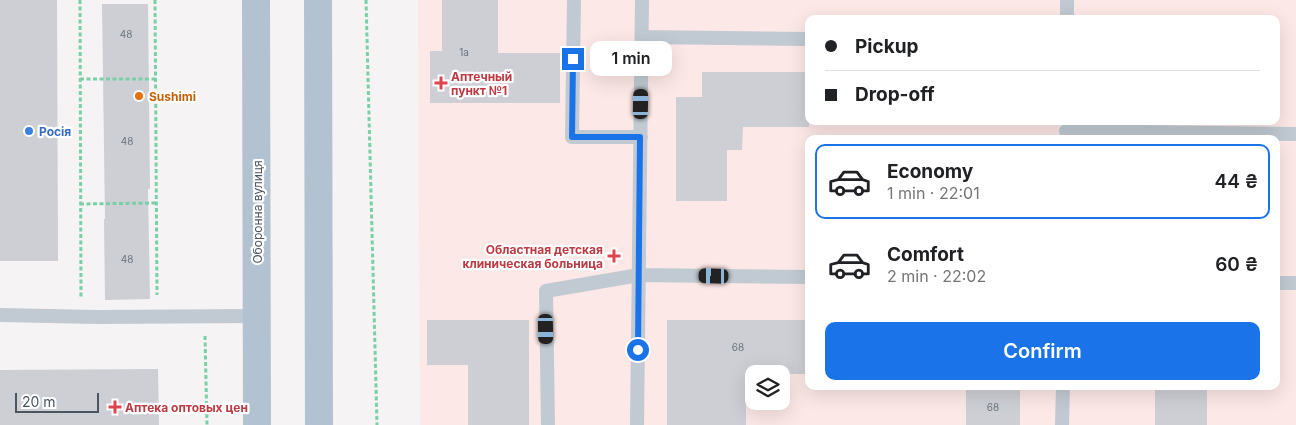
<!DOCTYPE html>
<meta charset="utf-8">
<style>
:root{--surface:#fff;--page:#f2f2f2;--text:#202124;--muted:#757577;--line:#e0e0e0;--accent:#1a73e8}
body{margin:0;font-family:Inter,sans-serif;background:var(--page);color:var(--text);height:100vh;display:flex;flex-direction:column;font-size:19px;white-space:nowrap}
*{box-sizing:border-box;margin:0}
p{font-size:16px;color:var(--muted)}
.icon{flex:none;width:28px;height:28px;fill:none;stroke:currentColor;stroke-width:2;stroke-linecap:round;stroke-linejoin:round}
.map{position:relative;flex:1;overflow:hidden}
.sheet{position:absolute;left:805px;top:135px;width:475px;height:255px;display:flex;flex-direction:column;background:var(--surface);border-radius:10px;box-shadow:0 5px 20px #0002}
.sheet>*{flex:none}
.banner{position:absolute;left:805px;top:15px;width:475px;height:110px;border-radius:10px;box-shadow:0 5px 20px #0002;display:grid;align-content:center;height:110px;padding:0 20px;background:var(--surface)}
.tools{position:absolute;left:745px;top:365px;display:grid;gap:10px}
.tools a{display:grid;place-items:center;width:45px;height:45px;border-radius:10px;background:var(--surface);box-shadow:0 5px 20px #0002;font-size:25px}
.scale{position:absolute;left:15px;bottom:12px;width:84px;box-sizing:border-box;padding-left:5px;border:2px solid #4a5661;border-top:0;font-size:14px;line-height:18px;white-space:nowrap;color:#4a5661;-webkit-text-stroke:4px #fff;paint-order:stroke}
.end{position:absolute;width:22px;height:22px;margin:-11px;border:6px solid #1a73e8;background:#fff;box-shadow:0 0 0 2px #fff}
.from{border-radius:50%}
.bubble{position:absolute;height:35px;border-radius:10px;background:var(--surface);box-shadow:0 5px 20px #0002;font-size:16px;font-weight:600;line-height:35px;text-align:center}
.car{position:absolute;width:15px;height:30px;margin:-15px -8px;border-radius:6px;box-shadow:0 0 4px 1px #0007;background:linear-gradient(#222 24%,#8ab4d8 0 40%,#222 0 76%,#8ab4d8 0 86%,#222 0)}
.banner b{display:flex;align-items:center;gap:18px;height:48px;font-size:19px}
.banner b+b{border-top:1px solid var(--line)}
.banner i{width:12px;height:12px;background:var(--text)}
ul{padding:9px 0 0;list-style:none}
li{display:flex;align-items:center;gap:15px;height:75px;margin:0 10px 8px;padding:0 10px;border:2px solid transparent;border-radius:10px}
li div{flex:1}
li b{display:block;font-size:19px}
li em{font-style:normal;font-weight:600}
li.active{border-color:var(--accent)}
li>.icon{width:45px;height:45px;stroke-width:1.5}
.cta{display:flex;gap:10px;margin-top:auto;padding:10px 20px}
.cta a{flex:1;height:58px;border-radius:10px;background:var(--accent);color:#fff;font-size:20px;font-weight:600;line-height:58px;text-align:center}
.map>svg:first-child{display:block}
</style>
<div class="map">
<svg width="1296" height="425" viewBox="0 0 1296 425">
<rect width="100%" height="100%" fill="#f5f3f3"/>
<!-- medical -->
<path fill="#fce8e6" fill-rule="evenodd" d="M 418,0 L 1296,0 L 1296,425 L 420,425 ZM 809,19 L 1276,19 L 1276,121 L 809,121 ZM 809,139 L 1276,139 L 1276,386 L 809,386 ZM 754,374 L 781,374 L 781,401 L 754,401 Z"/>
<!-- building -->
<path fill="#cdcfd5" d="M 0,0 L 57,0 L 58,261 L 0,261 Z
M 442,0 L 498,0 L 498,53 L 560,53 L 560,103 L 430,103 L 430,51 L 442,51 Z
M 102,4 L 148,4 L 150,189 L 148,189 L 150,299 L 105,300 L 104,219 L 105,219 Z
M 702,72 L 809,72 L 809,127 L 743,127 L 742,150 L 727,150 L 727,201 L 676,201 L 676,97 L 702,97 Z
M 427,320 L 529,320 L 529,425 L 468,425 L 468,365 L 427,365 Z
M 667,320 L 809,320 L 809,374 L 746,374 L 746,425 L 667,425 Z
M 158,369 L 159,425 L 0,425 L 0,370 Z
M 966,386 L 1020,386 L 1020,425 L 966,425 Z
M 1155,386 L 1207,386 L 1207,425 L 1155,425 Z"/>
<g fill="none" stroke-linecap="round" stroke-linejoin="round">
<!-- path -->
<path stroke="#7ad0a6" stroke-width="3" stroke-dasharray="4 2.5" stroke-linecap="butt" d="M 80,0 L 81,297
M 155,0 L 157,295
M 366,0 L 377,425
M 80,79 L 156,79
M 80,204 L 157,203
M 205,336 L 207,425"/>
<!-- lane -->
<path stroke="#c1cad2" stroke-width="14" d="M 574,0 L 572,137 L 641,137
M 1067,19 L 1067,0
M 642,37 L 809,39
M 1066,131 L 1296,134
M 1276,283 L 1296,283
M 0,315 L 97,317 L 257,316
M 548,425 L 546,291 L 639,275 L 809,277
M 637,425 L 642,0
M 1062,425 L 1063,386"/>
<!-- primary -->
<path stroke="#b3c2d1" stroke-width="28" d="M 256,0 L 257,425
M 318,0 L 319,425"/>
</g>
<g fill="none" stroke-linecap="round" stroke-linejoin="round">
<!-- route -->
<path stroke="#1a73e8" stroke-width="6" d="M 573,59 L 572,137 L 640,137 L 638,350"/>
</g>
<!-- markers -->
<g fill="#e0444e" stroke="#fff" stroke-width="2">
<path d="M438.5 75.5h5v5h5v5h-5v5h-5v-5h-5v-5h5z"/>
<path d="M611.5 248.5h5v5h5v5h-5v5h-5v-5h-5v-5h5z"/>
<path d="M112.5 399.5h5v5h5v5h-5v5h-5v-5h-5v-5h5z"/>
</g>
<circle fill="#e8710a" stroke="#fff" stroke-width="2" cx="139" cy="96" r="5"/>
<circle fill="#3f7fe0" stroke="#fff" stroke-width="2" cx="29" cy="131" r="5"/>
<g text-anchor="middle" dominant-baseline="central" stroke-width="4.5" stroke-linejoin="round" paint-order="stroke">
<!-- number labels -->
<g font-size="10" fill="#6b747e">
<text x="126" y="34">48</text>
<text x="464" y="52">1а</text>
<text x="127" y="141">48</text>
<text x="127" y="259">48</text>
<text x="738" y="347">68</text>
<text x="993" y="407">68</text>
</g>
<!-- health labels -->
<g font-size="12" font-weight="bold" fill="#be3a42" stroke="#fff" text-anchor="start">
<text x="451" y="76">Аптечный<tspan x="451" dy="14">пункт №1</tspan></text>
<text x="603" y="249" text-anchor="end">Областная детская<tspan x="603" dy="14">клиническая больница</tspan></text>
<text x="125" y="407">Аптека оптовых цен</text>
</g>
<!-- food labels -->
<g font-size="12" font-weight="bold" fill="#c56008" stroke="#fff" text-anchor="start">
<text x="149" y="96">Sushimi</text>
</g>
<!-- shop labels -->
<g font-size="12" font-weight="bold" fill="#366cbe" stroke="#fff" text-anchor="start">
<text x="39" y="131">Росія</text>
</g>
<!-- street labels -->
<g font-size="12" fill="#4a5661" stroke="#fff">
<text transform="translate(257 212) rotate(-90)">Оборонна вулиця</text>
</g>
</g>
</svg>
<div class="tools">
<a><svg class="icon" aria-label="layers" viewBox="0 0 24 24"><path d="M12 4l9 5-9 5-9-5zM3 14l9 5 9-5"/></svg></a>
</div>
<div class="scale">20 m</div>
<i class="end from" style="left:638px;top:350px"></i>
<i class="end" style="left:573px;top:59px"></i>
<div class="bubble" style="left:590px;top:41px;width:82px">1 min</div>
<i class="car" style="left:641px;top:104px;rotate:1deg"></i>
<i class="car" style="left:714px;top:276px;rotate:271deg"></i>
<i class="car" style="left:546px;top:329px;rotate:179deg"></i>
<div class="banner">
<b><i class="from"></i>Pickup</b>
<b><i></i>Drop-off</b>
</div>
<section class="sheet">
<ul>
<li class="active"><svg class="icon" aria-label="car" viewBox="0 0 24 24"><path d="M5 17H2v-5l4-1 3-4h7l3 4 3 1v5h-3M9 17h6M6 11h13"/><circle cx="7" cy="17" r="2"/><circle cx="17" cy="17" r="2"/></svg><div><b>Economy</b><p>1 min · 22:01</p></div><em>44 ₴</em></li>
<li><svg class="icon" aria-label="car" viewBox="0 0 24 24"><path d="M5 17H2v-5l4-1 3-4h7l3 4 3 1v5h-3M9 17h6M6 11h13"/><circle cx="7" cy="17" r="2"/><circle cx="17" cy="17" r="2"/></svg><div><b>Comfort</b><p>2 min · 22:02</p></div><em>60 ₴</em></li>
</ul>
<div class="cta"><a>Confirm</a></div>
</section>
</div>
